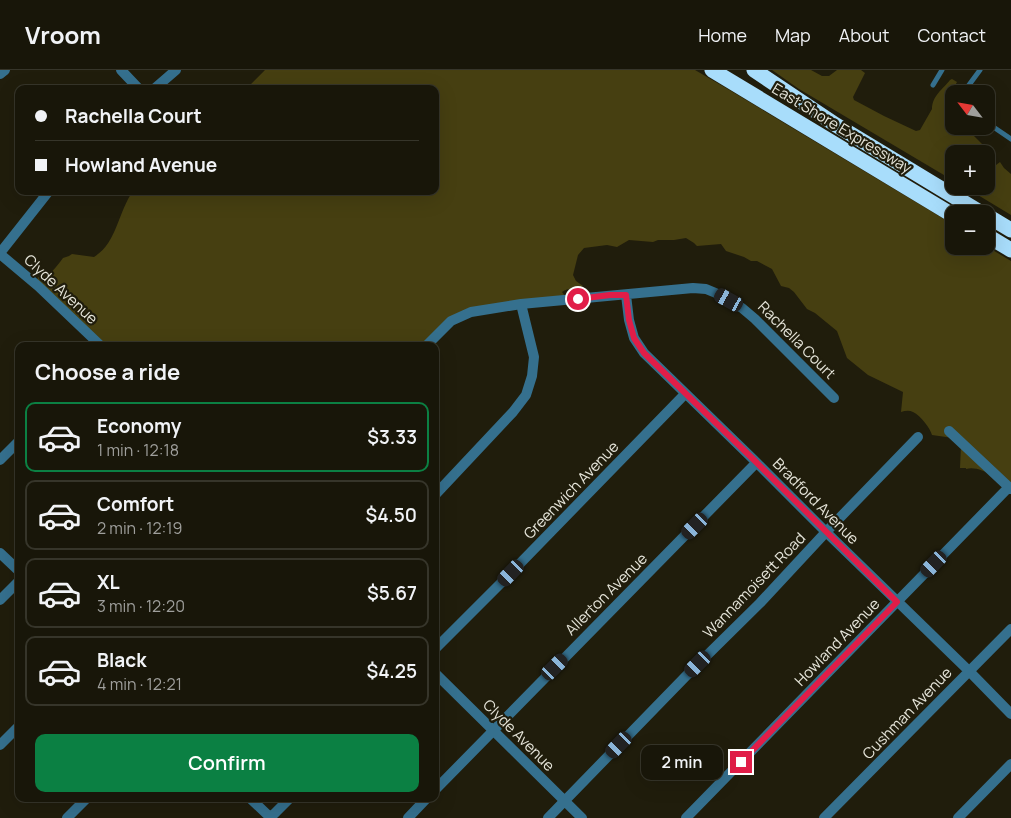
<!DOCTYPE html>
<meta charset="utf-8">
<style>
:root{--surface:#181609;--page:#211f12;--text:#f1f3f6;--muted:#9f9f9c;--line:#36352a;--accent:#0b8043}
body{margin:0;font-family:Manrope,sans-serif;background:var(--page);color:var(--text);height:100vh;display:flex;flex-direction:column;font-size:19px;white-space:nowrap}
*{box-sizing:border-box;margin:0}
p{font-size:16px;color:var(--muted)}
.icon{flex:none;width:28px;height:28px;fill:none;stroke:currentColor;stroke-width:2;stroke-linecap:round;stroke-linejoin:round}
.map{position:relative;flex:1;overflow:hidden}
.details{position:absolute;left:15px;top:272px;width:424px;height:460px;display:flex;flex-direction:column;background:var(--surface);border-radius:10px;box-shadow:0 5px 20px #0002,0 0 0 1px var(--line)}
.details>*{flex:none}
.banner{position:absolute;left:15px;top:15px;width:424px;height:110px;border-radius:10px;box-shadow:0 5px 20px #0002,0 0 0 1px var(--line);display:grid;align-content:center;height:110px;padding:0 20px;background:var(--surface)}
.needle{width:32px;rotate:301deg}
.fabs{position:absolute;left:945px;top:15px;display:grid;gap:10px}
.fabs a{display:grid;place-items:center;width:50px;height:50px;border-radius:10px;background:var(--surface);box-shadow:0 5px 20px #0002,0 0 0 1px var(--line);font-size:25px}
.end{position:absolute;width:22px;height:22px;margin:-11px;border:6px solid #e11d48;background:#fff;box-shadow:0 0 0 2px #fff}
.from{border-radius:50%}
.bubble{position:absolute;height:35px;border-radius:10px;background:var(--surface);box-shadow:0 5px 20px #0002,0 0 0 1px var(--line);font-size:16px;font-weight:600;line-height:35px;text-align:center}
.car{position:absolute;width:15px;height:30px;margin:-15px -8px;border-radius:6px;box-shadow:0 0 4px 1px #0007;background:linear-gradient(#222 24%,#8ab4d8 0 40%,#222 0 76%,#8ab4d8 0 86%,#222 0)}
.banner b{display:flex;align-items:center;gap:18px;height:48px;font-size:19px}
.banner b+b{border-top:1px solid var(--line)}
.banner i{width:12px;height:12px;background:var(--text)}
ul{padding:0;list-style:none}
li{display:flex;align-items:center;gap:15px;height:70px;margin:0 10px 8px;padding:0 10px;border:2px solid var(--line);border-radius:10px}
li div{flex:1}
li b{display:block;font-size:19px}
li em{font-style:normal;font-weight:600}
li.active{border-color:var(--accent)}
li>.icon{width:45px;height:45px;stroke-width:1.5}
h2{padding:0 20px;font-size:22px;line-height:60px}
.button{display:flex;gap:10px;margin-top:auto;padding:10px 20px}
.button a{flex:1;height:58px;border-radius:10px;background:var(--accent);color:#fff;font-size:20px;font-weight:600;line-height:58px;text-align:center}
header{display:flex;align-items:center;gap:30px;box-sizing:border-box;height:70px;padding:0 25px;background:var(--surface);border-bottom:1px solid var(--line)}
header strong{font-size:24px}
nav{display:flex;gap:28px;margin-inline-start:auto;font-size:18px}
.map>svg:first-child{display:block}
</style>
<header>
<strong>Vroom</strong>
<nav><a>Home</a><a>Map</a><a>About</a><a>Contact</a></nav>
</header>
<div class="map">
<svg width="1011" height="748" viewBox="0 0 1011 748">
<rect width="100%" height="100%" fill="#201d0c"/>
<!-- green -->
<path fill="#463f11" d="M 265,0 L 695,0 L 726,18 L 954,155 L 954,176 L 986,176 L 1011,191 L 1011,419 C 999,411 982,395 966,399 L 966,398 L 960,398 L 961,375 L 953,368 L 932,365 C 930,358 921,346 913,342 C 909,340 905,341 901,342 L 903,322 L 868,305 L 847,288 L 837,261 L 815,243 L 807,239 L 794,222 L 789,218 L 781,216 L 772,199 L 757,191 L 751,191 L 744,187 L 726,181 L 721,174 L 697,176 L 694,173 L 686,168 L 674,170 L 658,170 L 653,172 L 629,170 L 617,177 L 607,175 L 584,178 L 578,185 L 573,205 L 576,211 L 583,216 C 577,219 568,217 562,222 L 565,226 L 450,247 L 421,276 L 101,276 L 36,214 L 38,207 C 50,207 56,197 63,188 L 69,186 L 72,184 L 94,187 C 117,173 118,142 133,121 L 435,121 L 435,19 L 246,19 Z
M 772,0 L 811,0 L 822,6 L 829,6 L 837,0 L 861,0 L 865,3 L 853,27 L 854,30 L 884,46 L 916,61 L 920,60 L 932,39 C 932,26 943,19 950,10 L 952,9 L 957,12 L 944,35 L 954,45 L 954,56 L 964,56 L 987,79 L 986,84 L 954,84 L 954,111 L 799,19 Z
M 986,89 L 990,93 L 996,95 L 1000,92 L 1004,98 L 1011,104 L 1011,145 L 963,116 L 986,116 Z"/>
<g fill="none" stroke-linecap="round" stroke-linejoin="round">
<!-- service -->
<path stroke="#35708e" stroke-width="5" d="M 933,15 L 942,0
M 966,24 L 966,19 L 980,0
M 986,52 L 1011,69"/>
<!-- minor -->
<path stroke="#35708e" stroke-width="10" d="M 121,0 L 139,19
M 0,4 L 5,0
M 154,19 L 176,0
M 0,183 L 49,121
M 0,184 L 38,216 L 101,276
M 626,225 L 629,250 L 634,268 L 644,283 L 754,390 L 826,462 L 969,601 L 1011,644
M 426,276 L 451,251 L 471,242 L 521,234 L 693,218 L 706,219 L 718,224 L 742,238 L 755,249 L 834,328
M 949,361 L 1011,419
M 0,390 L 19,371
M 435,425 L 513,342 L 526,325 L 532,306 L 534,287 L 521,234
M 0,483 L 19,501
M 0,530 L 19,511
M 435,579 L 500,514 L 685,324
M 435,603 L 582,748
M 0,675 L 19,656
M 435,720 L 756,393
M 251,729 L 271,748
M 67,748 L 86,729
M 270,748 L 289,729
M 408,748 L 426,729
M 548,748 L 686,606 L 760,533 L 826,462 L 918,367
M 686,748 L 1009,417
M 824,748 L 1011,559
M 958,748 L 1011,694"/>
<!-- motorway -->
<path stroke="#a8ddfb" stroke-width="15" d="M 712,0 L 954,146
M 754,0 L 836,55 L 983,144
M 986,145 L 1011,160
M 986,165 L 1011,180"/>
</g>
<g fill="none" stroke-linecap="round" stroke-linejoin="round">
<!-- route -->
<path stroke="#e11d48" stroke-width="6" d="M 578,229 L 610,225 L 626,225 L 629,250 L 634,268 L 644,283 L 754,390 L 897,532 L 741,692"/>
</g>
<g text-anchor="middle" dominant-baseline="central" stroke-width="4.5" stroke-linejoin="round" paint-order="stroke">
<!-- street labels -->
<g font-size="15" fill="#e6e5da" stroke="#201d0c">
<text transform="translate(842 58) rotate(31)">East Shore Expressway</text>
<text transform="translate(61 219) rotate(43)">Clyde Avenue</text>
<text transform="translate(797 270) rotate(45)">Rachella Court</text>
<text transform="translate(571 420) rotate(-46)">Greenwich Avenue</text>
<text transform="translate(816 431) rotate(45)">Bradford Avenue</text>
<text transform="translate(754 515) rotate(-46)">Wannamoisett Road</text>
<text transform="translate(606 524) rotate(-45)">Allerton Avenue</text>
<text transform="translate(837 572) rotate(-46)">Howland Avenue</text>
<text transform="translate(907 643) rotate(-46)">Cushman Avenue</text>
<text transform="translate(519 665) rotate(45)">Clyde Avenue</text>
</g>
</g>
</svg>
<div class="fabs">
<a><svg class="needle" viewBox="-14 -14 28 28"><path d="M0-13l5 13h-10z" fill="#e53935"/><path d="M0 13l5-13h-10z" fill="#9f9f9c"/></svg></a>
<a>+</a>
<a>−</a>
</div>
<i class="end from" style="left:578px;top:229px"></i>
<i class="end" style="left:741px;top:692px"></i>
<div class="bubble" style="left:641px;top:675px;width:82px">2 min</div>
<i class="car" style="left:729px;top:230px;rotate:299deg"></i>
<i class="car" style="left:695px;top:456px;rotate:225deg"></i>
<i class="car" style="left:934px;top:494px;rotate:224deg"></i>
<i class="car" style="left:511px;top:503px;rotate:224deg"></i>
<i class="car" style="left:698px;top:594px;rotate:225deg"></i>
<i class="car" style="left:555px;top:597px;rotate:45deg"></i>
<i class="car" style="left:619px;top:675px;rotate:224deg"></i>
<div class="banner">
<b><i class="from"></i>Rachella Court</b>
<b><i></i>Howland Avenue</b>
</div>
<section class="details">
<h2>Choose a ride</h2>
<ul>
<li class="active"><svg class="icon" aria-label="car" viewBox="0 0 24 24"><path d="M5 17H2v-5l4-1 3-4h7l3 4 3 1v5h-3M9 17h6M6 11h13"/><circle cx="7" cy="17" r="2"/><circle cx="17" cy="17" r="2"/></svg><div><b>Economy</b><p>1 min · 12:18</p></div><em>$3.33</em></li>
<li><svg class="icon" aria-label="car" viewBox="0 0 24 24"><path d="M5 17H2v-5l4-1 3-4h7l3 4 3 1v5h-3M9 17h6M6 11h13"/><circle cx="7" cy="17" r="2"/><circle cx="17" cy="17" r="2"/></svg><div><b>Comfort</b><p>2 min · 12:19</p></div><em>$4.50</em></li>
<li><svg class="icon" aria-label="car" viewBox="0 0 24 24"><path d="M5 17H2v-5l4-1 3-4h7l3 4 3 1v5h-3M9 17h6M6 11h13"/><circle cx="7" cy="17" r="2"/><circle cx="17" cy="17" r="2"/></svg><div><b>XL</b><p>3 min · 12:20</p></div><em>$5.67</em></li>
<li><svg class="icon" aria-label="car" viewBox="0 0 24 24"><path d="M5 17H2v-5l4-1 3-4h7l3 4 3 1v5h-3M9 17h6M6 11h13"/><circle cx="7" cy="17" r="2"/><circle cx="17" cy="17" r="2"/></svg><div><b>Black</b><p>4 min · 12:21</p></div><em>$4.25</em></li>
</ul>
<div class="button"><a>Confirm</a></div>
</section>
</div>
